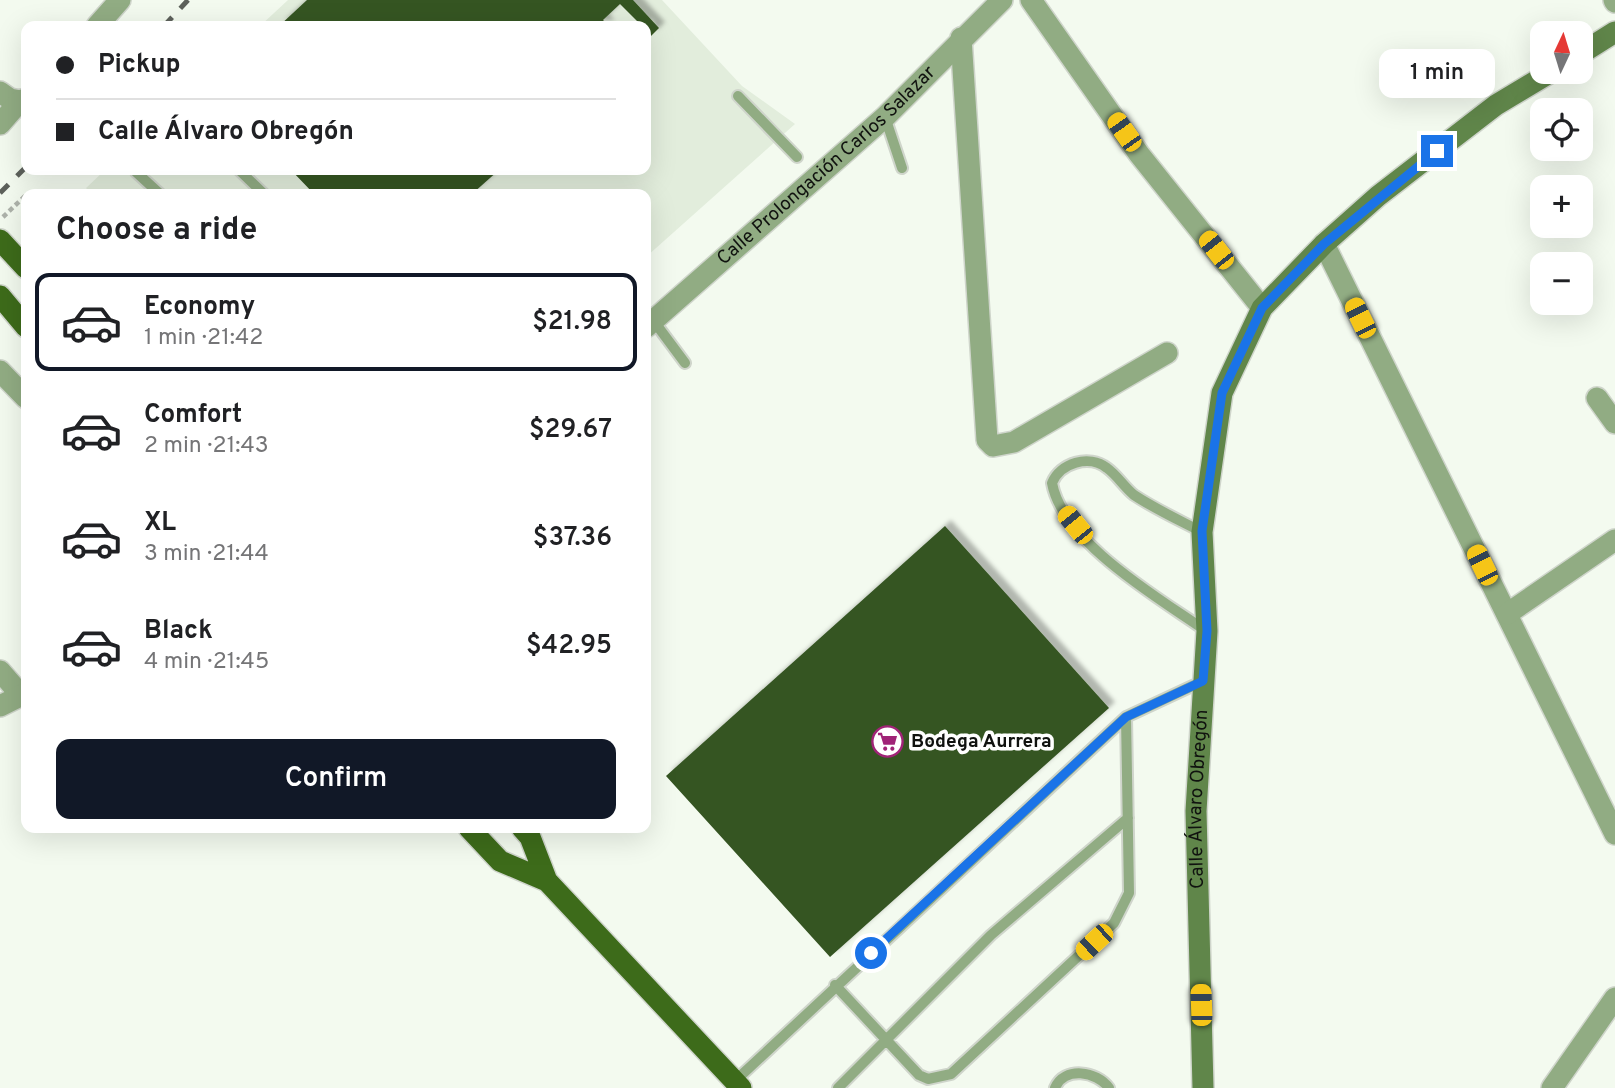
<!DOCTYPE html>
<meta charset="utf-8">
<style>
:root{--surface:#fff;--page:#f2f2f2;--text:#202124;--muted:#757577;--line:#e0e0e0;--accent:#111827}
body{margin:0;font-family:Overpass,sans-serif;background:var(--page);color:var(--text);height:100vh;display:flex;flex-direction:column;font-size:26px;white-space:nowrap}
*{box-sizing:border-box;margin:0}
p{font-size:23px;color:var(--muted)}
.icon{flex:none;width:38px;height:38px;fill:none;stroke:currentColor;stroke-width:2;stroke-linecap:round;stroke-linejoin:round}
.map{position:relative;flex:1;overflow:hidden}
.sheet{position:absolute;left:21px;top:189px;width:630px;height:644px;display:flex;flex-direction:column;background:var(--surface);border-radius:14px;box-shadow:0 7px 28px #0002}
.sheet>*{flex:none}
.guide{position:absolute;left:21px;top:21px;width:630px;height:154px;border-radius:14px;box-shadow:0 7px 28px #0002;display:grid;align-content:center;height:154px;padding:0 35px;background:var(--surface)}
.needle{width:46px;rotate:4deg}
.fabs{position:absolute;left:1530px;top:21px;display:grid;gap:14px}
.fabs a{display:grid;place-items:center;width:63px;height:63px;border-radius:14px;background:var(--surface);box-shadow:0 7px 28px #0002;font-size:35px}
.end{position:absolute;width:32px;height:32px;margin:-16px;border:9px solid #1a73e8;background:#fff;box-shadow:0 0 0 4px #fff}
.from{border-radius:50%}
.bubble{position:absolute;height:49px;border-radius:14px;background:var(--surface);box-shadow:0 7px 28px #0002;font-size:23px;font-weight:600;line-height:49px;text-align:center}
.car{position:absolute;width:21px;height:42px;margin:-21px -10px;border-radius:9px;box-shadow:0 0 5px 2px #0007;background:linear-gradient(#f5c518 24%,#345 0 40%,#f5c518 0 76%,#345 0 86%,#f5c518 0)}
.guide b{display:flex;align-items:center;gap:24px;height:66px;font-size:26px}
.guide b+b{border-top:2px solid var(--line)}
.guide i{width:18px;height:18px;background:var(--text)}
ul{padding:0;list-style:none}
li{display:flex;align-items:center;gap:21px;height:98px;margin:0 14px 10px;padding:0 21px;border:4px solid transparent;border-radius:14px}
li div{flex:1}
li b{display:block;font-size:26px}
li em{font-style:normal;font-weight:600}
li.current{border-color:var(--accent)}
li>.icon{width:63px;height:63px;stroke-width:1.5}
h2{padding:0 35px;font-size:32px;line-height:84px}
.cta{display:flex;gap:14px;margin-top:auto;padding:14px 35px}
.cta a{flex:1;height:80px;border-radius:14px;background:var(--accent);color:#fff;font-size:28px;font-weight:600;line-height:80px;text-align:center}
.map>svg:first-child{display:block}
</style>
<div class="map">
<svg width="1615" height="1088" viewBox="0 0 1615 1088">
<defs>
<filter id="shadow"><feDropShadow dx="6" dy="-6" stdDeviation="2" flood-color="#0004"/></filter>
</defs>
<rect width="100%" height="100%" fill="#f3faef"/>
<!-- built -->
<path fill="#e2eddc" d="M 288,0 L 662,0 L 742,86 L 795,124 L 646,257 L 646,194 L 92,194 L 86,188 L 105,170 L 646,170 L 646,26 L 260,26 Z"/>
<!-- building -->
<path fill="#365424" filter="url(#shadow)" d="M 307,0 L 633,0 L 659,28 L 651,36 L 646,26 L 642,26 L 620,4 L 603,20 L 609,26 L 279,26 Z
M 291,170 L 499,170 L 472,194 L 314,194 Z
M 945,526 L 1109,708 L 830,957 L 666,776 Z"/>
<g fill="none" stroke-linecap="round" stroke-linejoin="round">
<defs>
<path id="lane" d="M 738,96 L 797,157
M 885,117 L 902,168
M 139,170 L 136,172 L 160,194
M 239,170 L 264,194
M 653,320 L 685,363
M 1202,532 C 1179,520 1155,509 1134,495 C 1124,487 1117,475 1107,468 C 1089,454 1060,463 1052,483 C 1063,543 1159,598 1206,631
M 835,985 L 919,1075 L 928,1079 L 951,1074 L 1114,923 L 1129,893 L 1126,717
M 735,1081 L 1126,717 L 1203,681
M 838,1088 L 991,935 L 1128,818
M 1055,1088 C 1064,1066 1097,1071 1109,1088"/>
<g id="street">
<path d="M 1031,0 L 1139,154 L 1262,308"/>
<path d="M 1614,0 L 1615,2"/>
<path d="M 97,26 L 120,0"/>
<path d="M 961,38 L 987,440 L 993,446 L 1014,442 L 1167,353"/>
<path d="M 0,92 L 10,99 L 20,101"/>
<path d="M 0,124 L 20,101 L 26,99"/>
<path d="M 1324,244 L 1615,834"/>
<path id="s1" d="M 646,327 L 885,117 L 1002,0"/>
<path d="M 0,371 L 26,398"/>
<path d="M 1597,398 L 1615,423"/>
<path d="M 1507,614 L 1615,540"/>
<path d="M 0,671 L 20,694"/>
<path d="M 0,706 L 26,693"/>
<path d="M 1552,1088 L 1615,998"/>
</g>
<g id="secondary">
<path d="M 1580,54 L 1615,32"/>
<path id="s2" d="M 1203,1088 L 1196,811 L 1207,631 L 1202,532 L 1222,393 L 1262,308 L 1324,244 L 1378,196 L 1496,105 L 1551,72"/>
</g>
<path id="primary" d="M 0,240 L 26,268
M 0,296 L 26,327
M 469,828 L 500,861 L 547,881
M 522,828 L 530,837 L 547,881 L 741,1088"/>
</defs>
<!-- lane casing -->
<use href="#lane" stroke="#cfd5cb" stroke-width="14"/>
<!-- street casing -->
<use href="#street" stroke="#cfd5cb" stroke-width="24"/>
<!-- secondary casing -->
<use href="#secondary" stroke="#cfd5cb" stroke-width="24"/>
<!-- primary casing -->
<use href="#primary" stroke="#cfd5cb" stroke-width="24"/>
<!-- path -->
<path stroke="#aeb3ab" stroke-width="4.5" stroke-dasharray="5 3.5" stroke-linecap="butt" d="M 30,194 L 47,194
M 3,217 L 26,195"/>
<!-- lane -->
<use href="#lane" stroke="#91ac83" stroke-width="10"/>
<!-- street -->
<use href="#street" stroke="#91ac83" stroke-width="21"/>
<!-- secondary -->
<use href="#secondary" stroke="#60864a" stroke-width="21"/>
<!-- primary -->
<use href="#primary" stroke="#3d6b1a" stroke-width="21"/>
<!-- rail -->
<path stroke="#5d615b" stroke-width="5" stroke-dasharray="12 12" stroke-linecap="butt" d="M 164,26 L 188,0
M 0,193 L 26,167"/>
</g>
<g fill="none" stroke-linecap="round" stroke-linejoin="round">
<!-- route -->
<path stroke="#1a73e8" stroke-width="9" d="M 871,953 L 1126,717 L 1203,681 L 1207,631 L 1202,531 L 1222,393 L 1262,308 L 1324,244 L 1437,151"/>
</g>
<!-- icons -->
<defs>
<symbol id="supermarket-ring" viewBox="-11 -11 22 22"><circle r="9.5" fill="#fff" stroke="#a02377" stroke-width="1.5"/><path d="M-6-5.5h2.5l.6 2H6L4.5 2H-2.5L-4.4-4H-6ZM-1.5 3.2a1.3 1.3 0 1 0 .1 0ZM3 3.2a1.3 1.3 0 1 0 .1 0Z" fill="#a02377"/></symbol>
</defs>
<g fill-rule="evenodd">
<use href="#supermarket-ring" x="870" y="724" width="35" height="35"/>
</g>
<g text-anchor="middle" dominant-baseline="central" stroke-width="7" stroke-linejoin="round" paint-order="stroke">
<!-- street labels -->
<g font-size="19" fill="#10120f" stroke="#fff">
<text stroke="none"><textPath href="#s1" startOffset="242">Calle Prolongación Carlos Salazar</textPath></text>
<text stroke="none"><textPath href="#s2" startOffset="289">Calle Álvaro Obregón</textPath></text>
</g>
<!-- poi labels -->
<g font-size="19" font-weight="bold" fill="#10120f" stroke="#fff" text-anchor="start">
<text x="911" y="742">Bodega Aurrera</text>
</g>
</g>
</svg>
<div class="fabs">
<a><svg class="needle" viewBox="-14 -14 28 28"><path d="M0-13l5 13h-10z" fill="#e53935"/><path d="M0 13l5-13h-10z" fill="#757577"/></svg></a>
<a><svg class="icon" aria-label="locate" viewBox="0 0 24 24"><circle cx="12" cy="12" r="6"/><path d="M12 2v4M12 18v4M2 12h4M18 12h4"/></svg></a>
<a>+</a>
<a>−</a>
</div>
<i class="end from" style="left:871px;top:953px"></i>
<i class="end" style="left:1437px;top:151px"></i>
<div class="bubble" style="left:1379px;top:49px;width:116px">1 min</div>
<i class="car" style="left:1124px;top:132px;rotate:325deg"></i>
<i class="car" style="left:1216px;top:250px;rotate:322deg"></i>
<i class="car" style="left:1360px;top:318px;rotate:334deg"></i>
<i class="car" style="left:1075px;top:525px;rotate:321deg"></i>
<i class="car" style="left:1482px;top:565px;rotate:334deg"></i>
<i class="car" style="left:1094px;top:942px;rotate:227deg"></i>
<i class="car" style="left:1201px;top:1005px;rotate:358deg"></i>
<div class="guide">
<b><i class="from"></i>Pickup</b>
<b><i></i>Calle Álvaro Obregón</b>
</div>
<section class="sheet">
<h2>Choose a ride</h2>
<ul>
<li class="current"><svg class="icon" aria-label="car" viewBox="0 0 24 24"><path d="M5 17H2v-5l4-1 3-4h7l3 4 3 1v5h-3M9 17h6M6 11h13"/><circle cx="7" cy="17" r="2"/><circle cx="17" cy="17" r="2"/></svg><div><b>Economy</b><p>1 min · 21:42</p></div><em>$21.98</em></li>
<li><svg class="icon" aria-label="car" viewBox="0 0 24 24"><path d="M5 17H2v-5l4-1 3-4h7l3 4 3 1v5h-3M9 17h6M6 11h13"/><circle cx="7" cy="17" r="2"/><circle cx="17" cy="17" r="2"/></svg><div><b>Comfort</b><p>2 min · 21:43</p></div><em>$29.67</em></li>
<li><svg class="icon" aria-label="car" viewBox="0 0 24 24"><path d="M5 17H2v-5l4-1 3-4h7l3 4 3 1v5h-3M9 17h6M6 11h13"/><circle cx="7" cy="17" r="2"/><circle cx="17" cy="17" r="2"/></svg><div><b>XL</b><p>3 min · 21:44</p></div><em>$37.36</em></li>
<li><svg class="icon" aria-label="car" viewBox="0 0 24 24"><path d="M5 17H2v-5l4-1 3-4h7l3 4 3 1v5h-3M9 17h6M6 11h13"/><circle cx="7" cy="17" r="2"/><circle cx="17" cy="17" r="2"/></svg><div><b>Black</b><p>4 min · 21:45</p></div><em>$42.95</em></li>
</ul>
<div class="cta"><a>Confirm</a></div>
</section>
</div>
